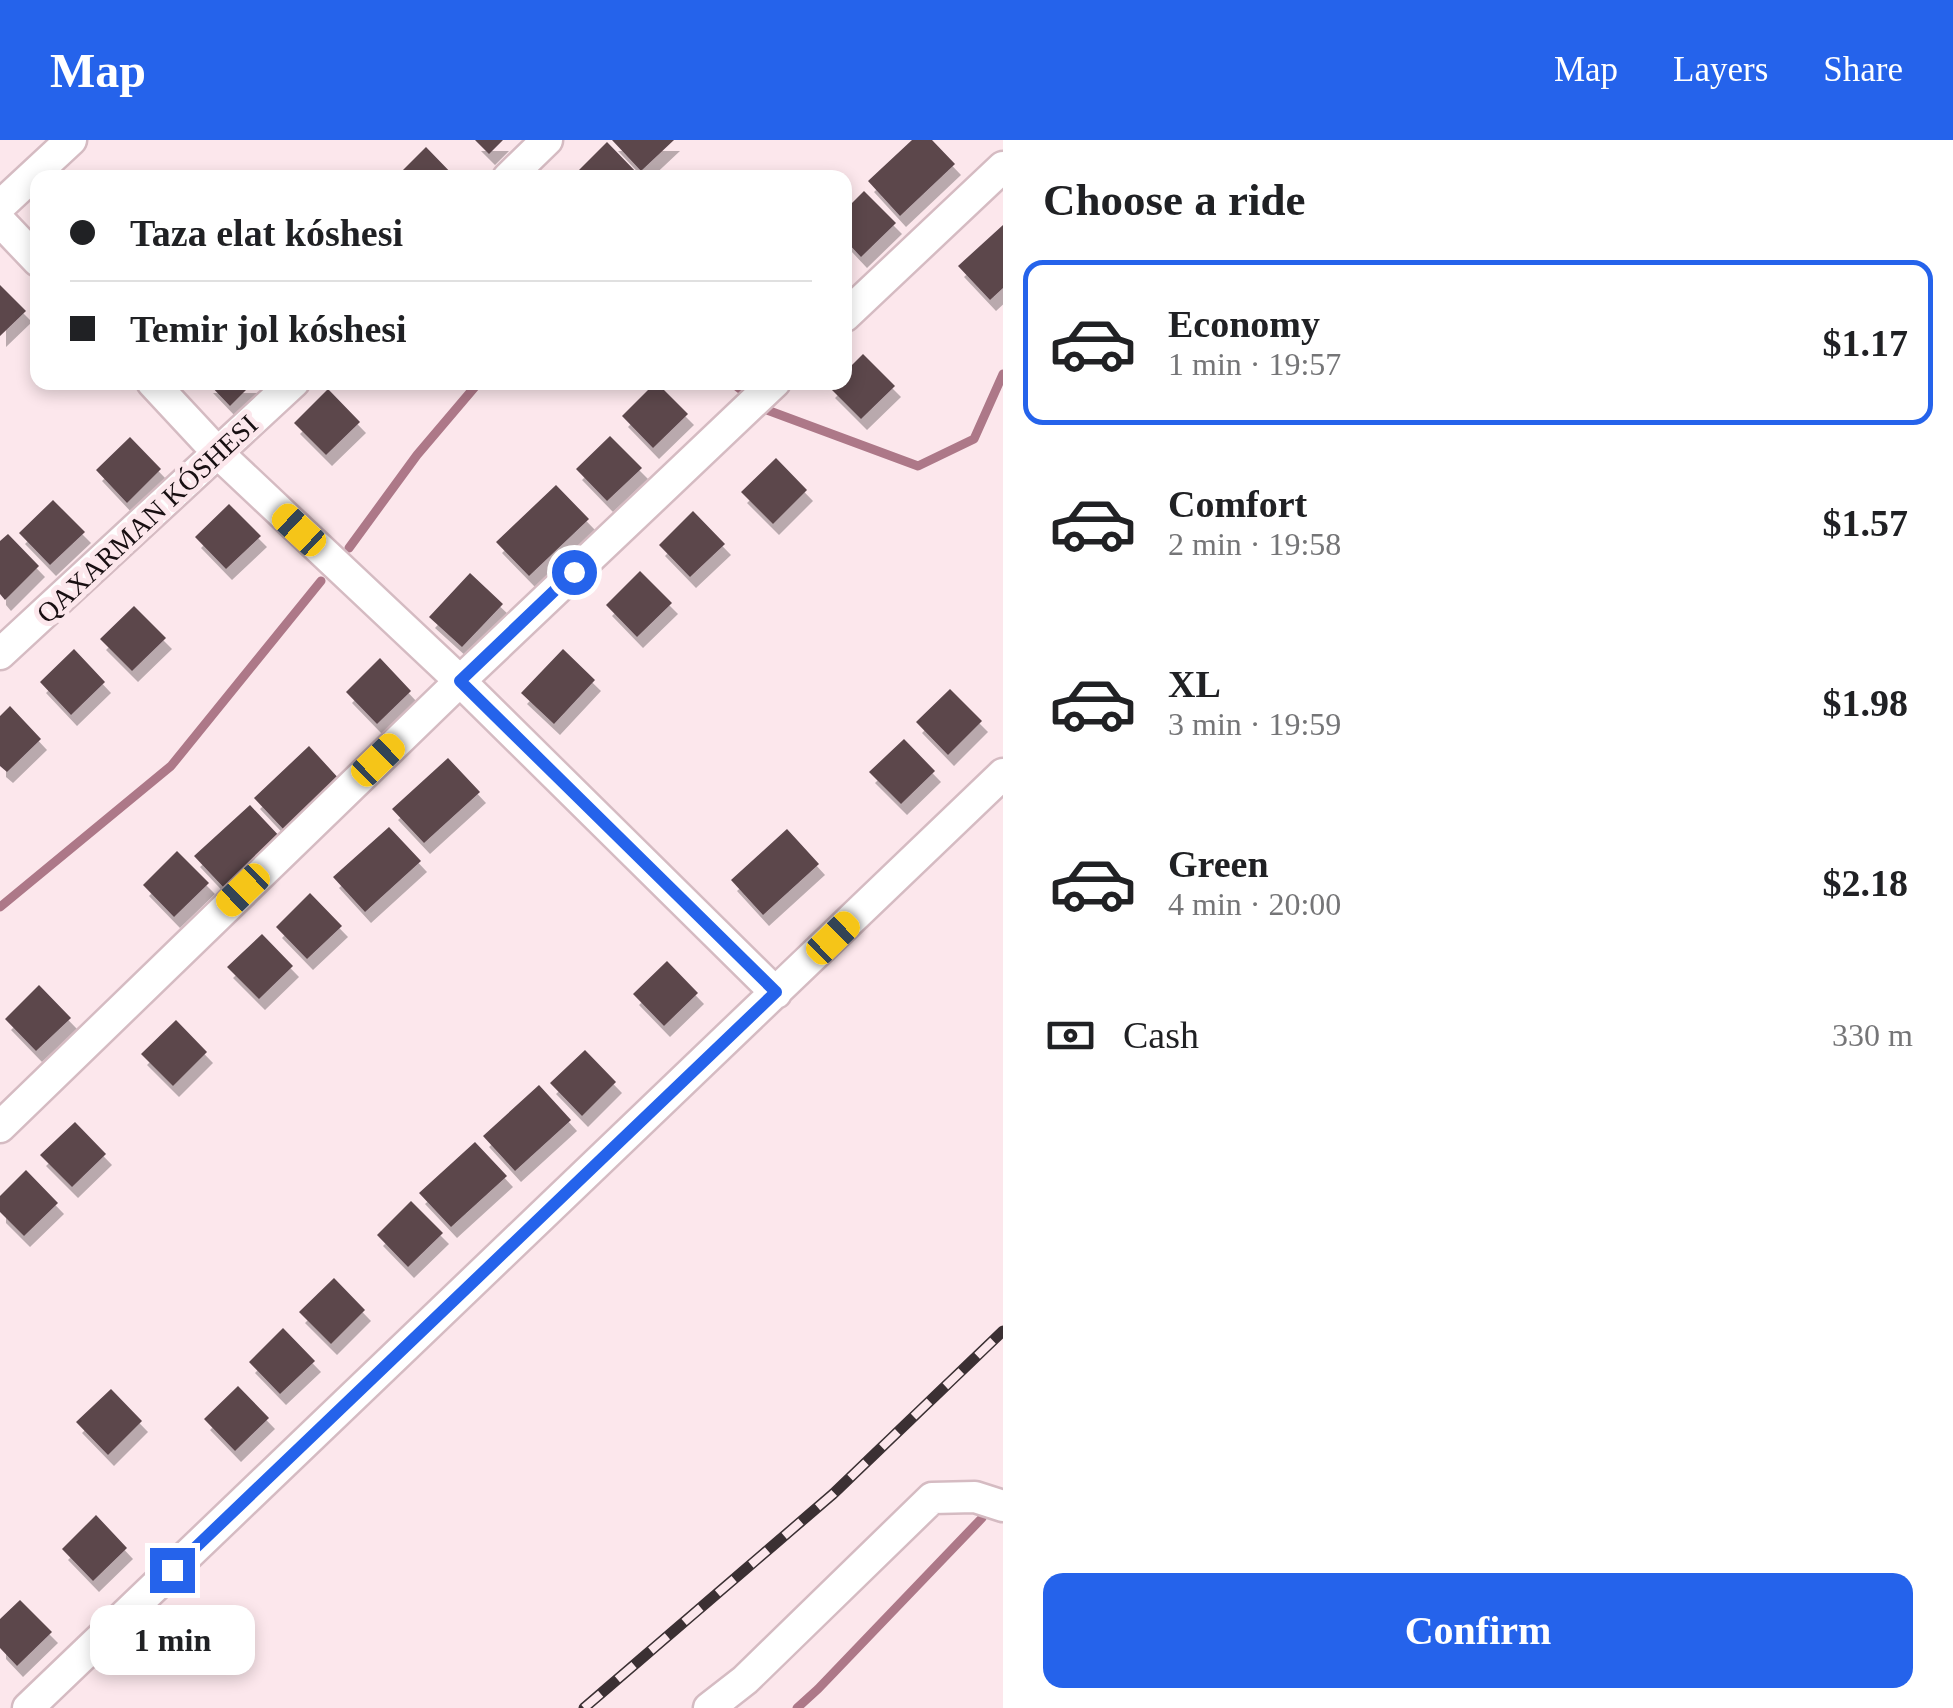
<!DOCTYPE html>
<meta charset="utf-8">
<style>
:root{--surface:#fff;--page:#f2f2f2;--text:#202124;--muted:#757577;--line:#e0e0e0;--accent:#2563eb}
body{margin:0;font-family:"Times New Roman",serif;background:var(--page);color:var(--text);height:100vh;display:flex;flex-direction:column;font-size:38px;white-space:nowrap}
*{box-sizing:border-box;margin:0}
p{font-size:32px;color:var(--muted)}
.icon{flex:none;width:55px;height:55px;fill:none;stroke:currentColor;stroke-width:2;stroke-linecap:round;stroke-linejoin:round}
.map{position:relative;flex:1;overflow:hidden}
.panel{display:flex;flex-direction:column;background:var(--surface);width:950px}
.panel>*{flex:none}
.hud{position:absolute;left:30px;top:30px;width:822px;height:220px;border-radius:20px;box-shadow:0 5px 15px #0003;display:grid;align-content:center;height:220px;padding:0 40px;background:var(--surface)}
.end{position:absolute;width:45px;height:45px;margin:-22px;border:12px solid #2563eb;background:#fff;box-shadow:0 0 0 5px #fff}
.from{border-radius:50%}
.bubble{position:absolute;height:70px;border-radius:20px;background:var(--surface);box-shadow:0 5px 15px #0003;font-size:32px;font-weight:600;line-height:70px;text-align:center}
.car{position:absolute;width:30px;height:60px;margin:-30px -15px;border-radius:12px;box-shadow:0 0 8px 2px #0007;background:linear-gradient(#f5c518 24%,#345 0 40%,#f5c518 0 76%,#345 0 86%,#f5c518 0)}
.hud b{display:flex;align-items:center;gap:35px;height:95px;font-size:38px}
.hud b+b{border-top:2px solid var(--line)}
.hud i{width:25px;height:25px;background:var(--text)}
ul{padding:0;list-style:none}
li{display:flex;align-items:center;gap:30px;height:165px;margin:0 20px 15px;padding:0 20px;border:5px solid transparent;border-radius:20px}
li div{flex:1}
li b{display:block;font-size:38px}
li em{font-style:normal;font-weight:600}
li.current{border-color:var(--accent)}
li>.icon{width:90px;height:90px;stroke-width:1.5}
h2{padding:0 40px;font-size:45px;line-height:120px}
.pay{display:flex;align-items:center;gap:25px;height:110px;padding:0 40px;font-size:38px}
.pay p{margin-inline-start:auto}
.cta{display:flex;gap:20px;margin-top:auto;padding:20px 40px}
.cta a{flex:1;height:115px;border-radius:20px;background:var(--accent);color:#fff;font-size:40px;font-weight:600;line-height:115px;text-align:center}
header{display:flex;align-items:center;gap:60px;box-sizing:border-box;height:140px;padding:0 50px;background:var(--accent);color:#fff}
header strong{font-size:48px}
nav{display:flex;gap:55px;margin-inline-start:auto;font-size:35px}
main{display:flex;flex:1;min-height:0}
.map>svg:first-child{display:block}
</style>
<header>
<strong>Map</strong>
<nav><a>Map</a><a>Layers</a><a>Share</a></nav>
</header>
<main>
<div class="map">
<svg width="1003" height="1568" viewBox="0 0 1003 1568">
<defs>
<filter id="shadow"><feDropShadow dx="6" dy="11" stdDeviation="0" flood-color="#0004"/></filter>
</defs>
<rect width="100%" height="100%" fill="#fce7ec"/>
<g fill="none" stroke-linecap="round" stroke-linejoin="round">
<!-- stream -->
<path stroke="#ad7888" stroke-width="9" d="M 731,242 L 744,252
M 767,270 L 918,326 L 974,299 L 1003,234
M 349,408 L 417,315 L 479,242
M 0,767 L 171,626 L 321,441
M 797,1568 L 818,1549 L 982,1378"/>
</g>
<!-- building -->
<path fill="#5b464c" filter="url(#shadow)" d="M 475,0 L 503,0 L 489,14 Z
M 612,0 L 674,0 L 641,31 Z
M 912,0 L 932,0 L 955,24 L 900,76 L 868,41 Z
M 607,2 L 639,35 L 636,38 L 575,38 L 573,36 Z
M 426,7 L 456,38 L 395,38 Z
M 864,51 L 896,83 L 861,117 L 845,100 L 845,70 Z
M 1003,85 L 1003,148 L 990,160 L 958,126 Z
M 0,145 L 26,171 L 0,196 Z
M 863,214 L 895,246 L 861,279 L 829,247 L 834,242 L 845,242 L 845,232 Z
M 207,242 L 254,242 L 230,266 Z
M 656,242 L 688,274 L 653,308 L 622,276 Z
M 328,249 L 360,282 L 326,315 L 294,283 Z
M 610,296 L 642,328 L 607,361 L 576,329 Z
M 130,297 L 161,329 L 127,363 L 96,330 Z
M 776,318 L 807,350 L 773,384 L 741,352 Z
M 556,345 L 589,379 L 529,436 L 496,402 Z
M 53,360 L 85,392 L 50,425 L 19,393 Z
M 229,364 L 261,396 L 226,429 L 195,397 Z
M 693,371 L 725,404 L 690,437 L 659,405 Z
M 8,394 L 39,426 L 5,460 L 0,454 L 0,401 Z
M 640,431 L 672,463 L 637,497 L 606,465 Z
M 470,433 L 503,464 L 462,507 L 429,477 Z
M 134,466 L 166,498 L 132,531 L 100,499 Z
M 74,509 L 105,542 L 71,575 L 40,542 Z
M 563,509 L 595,540 L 554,584 L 521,553 Z
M 380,518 L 411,551 L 377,584 L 346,552 Z
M 950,549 L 982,581 L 948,615 L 916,582 Z
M 10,566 L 41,599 L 7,632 L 0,626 L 0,576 Z
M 904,599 L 935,631 L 901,664 L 869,632 Z
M 309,606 L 341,641 L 286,692 L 254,658 Z
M 448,618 L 480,652 L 424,703 L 392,669 Z
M 250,665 L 282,699 L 226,750 L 194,716 Z
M 389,687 L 421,721 L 365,772 L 333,737 Z
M 787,689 L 819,724 L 763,775 L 731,740 Z
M 177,711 L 209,743 L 174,777 L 143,745 Z
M 310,753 L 342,786 L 307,819 L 276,787 Z
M 262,794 L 293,826 L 259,859 L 227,827 Z
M 667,821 L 698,853 L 664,886 L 633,854 Z
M 39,845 L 71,878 L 36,911 L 5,879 Z
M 176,880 L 207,912 L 173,946 L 141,914 Z
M 585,910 L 616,942 L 582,976 L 550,943 Z
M 539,945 L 571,980 L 515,1031 L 483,996 Z
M 75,982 L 106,1014 L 72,1047 L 40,1015 Z
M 475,1002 L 507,1036 L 451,1087 L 419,1053 Z
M 26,1030 L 58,1063 L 24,1096 L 0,1072 L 0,1056 Z
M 411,1061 L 443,1093 L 408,1127 L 377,1095 Z
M 334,1138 L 365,1170 L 331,1204 L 299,1172 Z
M 283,1188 L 315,1221 L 280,1254 L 249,1222 Z
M 238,1246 L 269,1278 L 235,1311 L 204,1279 Z
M 111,1249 L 142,1281 L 108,1315 L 76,1282 Z
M 96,1375 L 127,1408 L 93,1441 L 62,1409 Z
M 20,1460 L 52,1492 L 17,1526 L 0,1508 L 0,1479 Z"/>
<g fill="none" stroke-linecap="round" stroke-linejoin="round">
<defs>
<path id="street" d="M 508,38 L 547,0
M 0,66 L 71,0
M 0,81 L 38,121
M 845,176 L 1003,27
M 152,242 L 219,314 L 460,541 L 776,853
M 0,514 L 294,242
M 0,987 L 460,541 L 775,242
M 28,1568 L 1003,634
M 709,1568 L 745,1540 L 932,1358 L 975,1357 L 1003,1366"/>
</defs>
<!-- street casing -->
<use href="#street" stroke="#d5bbc2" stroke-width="35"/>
<!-- street -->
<use href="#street" stroke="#fff" stroke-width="30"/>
<defs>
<path id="rail" d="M 584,1568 L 833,1354 L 1003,1191"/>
</defs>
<!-- rail casing -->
<use href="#rail" stroke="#3b3033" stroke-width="11"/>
<!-- rail -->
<use href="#rail" stroke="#fce7ec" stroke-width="8" stroke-dasharray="22" stroke-linecap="butt"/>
</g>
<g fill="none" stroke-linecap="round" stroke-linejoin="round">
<!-- route -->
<path stroke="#2563eb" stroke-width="12" d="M 172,1430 L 776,852 L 460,541 L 574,432"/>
</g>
<g text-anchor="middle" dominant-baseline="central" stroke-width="10" stroke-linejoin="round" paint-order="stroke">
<!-- street labels -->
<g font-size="28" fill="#180f12" stroke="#fce7ec">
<text transform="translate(147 379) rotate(-43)">QAXARMAN KÓSHESI</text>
</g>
</g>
</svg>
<i class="end from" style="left:574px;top:432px"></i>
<i class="end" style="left:172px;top:1430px"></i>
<div class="bubble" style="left:90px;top:1465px;width:165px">1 min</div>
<i class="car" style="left:299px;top:390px;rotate:313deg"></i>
<i class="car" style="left:378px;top:620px;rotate:46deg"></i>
<i class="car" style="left:243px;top:750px;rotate:226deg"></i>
<i class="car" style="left:833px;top:798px;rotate:46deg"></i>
<div class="hud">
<b><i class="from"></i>Taza elat kóshesi</b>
<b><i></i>Temir jol kóshesi</b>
</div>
</div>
<section class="panel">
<h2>Choose a ride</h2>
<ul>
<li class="current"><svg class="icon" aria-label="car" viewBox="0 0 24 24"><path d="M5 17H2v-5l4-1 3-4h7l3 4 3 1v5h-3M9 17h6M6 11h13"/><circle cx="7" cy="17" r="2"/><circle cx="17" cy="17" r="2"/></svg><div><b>Economy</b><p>1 min · 19:57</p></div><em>$1.17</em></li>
<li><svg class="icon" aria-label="car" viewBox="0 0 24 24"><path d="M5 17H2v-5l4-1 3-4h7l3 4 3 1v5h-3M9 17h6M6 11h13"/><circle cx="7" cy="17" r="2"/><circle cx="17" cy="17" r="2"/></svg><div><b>Comfort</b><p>2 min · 19:58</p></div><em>$1.57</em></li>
<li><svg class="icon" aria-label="car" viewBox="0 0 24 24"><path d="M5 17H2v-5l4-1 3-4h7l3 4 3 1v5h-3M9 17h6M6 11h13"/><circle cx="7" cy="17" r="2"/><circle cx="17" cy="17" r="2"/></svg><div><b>XL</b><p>3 min · 19:59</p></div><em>$1.98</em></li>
<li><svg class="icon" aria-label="car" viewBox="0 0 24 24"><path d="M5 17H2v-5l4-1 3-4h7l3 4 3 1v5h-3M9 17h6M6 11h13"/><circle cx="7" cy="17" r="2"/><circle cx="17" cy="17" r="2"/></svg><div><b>Green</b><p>4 min · 20:00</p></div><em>$2.18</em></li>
</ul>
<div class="pay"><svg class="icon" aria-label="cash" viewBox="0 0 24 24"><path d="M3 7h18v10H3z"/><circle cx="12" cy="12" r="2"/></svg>Cash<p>330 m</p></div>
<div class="cta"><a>Confirm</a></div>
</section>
</main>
